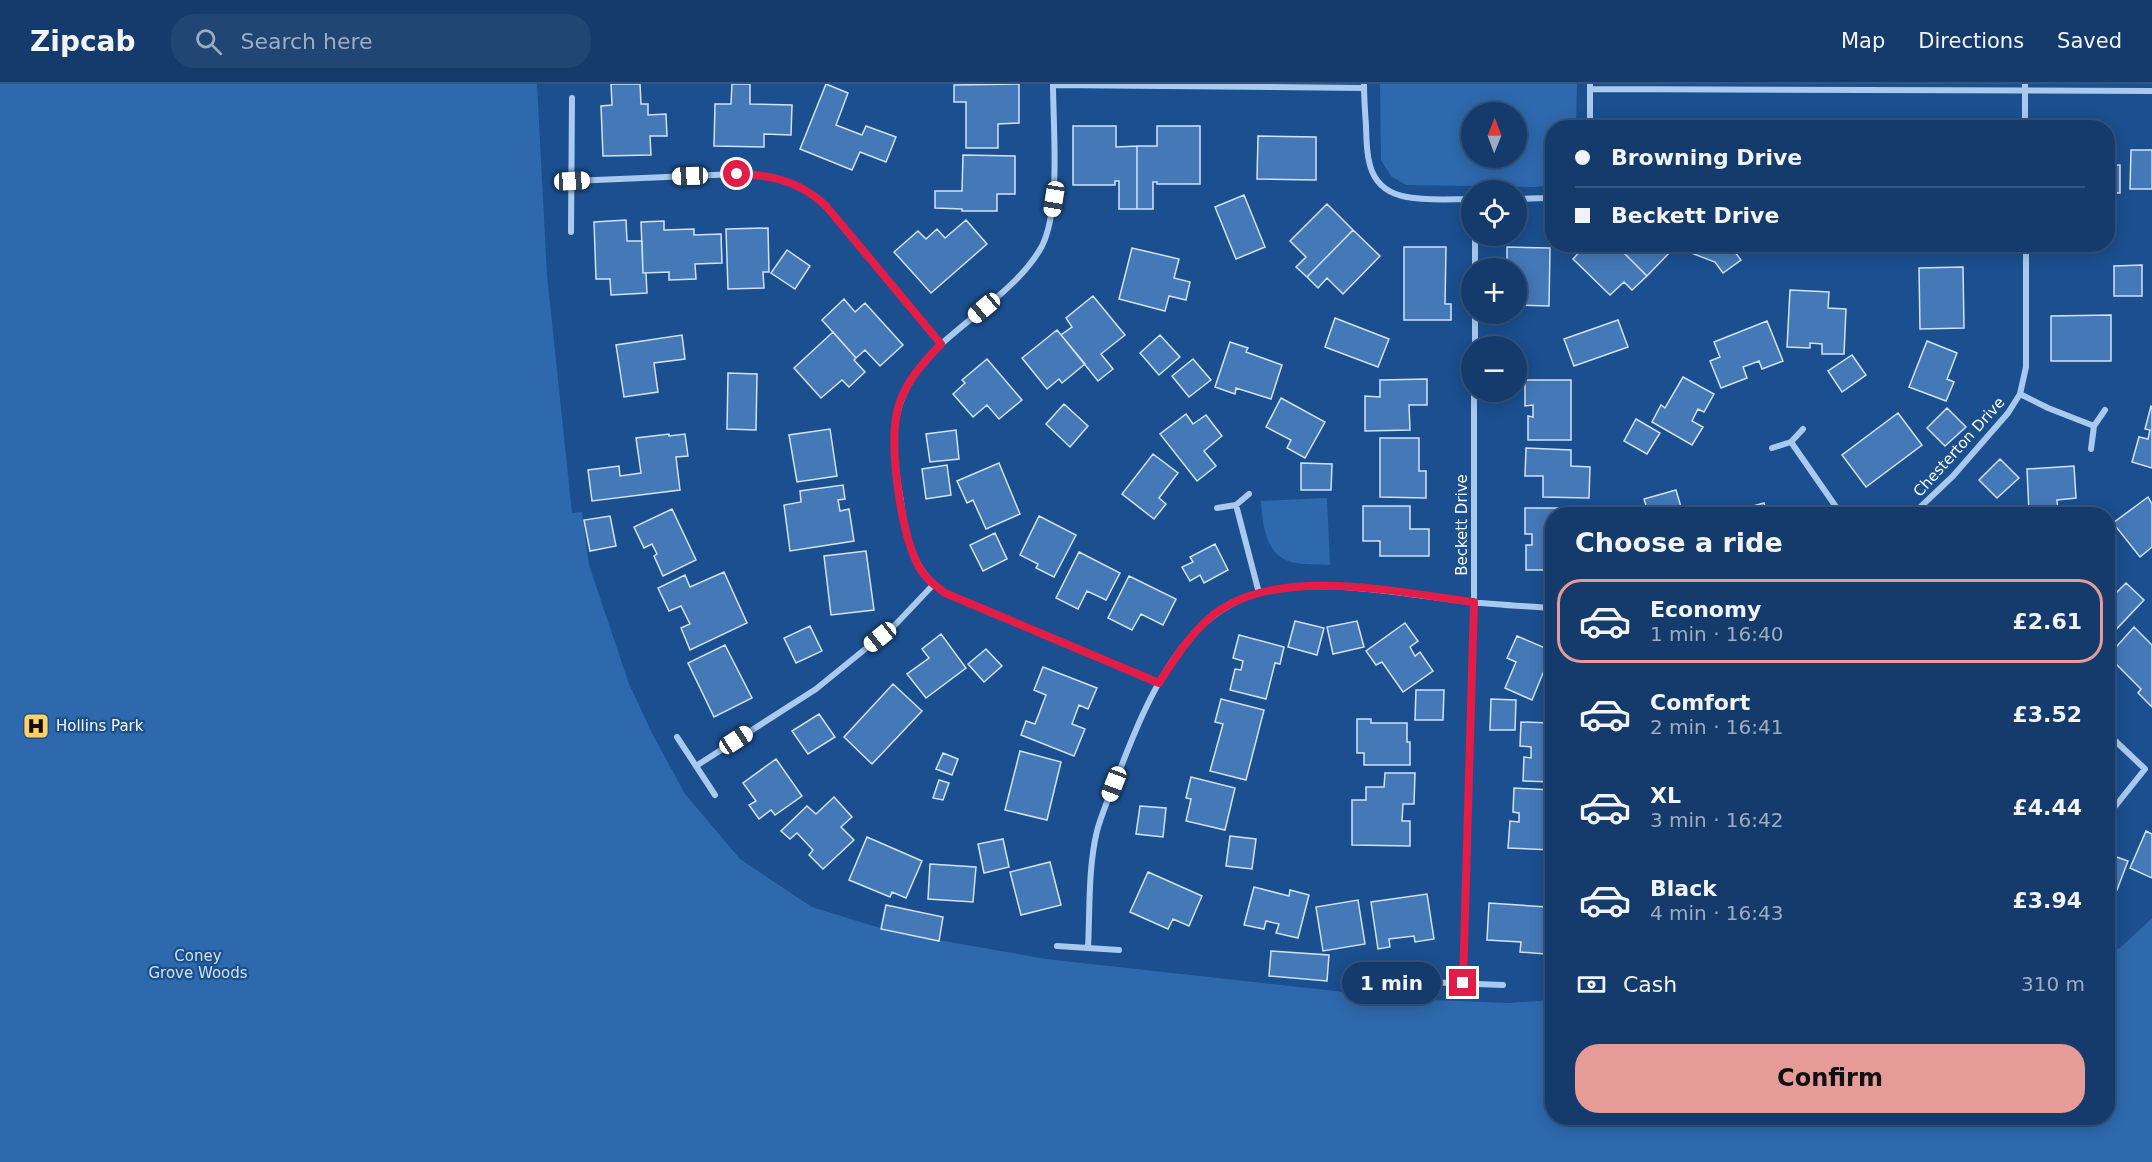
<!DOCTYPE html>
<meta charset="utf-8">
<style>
:root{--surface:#143b6b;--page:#214673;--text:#f1f3f6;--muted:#9dadc1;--line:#33557e;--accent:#e69b98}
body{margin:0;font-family:"DejaVu Sans",sans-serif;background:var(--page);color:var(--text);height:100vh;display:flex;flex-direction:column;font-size:22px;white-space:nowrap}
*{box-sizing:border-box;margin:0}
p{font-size:20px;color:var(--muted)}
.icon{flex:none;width:33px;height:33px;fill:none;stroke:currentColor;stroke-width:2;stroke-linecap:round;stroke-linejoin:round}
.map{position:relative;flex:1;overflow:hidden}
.side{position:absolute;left:1545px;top:423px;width:570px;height:618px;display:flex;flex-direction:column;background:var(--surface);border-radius:24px;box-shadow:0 3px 15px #0003,0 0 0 2px var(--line)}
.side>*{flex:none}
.banner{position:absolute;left:1545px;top:36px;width:570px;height:132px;border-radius:24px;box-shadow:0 3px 15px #0003,0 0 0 2px var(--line);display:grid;align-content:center;height:132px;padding:0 30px;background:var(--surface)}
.needle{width:39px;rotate:1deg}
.tools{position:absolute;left:1461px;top:18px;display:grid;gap:12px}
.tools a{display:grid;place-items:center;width:66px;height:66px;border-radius:50%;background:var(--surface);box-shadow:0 3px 15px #0003,0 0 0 2px var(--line);font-size:30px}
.end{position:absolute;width:27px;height:27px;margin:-14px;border:8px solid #e11d48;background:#fff;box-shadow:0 0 0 3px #fff}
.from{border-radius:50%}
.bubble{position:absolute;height:42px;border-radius:21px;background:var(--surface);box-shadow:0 3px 15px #0003,0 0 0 2px var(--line);font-size:20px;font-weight:700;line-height:42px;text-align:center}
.car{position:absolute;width:18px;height:36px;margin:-18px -9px;border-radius:8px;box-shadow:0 0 4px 2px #0007;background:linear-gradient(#fff 24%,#345 0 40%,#fff 0 76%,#345 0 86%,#fff 0)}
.banner b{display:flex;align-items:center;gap:21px;height:57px;font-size:22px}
.banner b+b{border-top:2px solid var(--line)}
.banner i{width:15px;height:15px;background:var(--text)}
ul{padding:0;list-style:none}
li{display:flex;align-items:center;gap:18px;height:84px;margin:0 12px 9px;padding:0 18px;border:3px solid transparent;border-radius:24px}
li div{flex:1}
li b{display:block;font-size:22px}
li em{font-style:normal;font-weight:700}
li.current{border-color:var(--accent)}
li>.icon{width:54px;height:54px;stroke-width:1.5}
h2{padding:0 30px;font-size:27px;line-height:72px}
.pay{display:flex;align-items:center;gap:15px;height:66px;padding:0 30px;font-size:22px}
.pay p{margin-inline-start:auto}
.action{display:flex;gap:12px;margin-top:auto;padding:12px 30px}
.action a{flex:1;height:69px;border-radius:24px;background:var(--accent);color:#111;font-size:24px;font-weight:700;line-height:69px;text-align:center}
header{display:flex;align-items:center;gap:36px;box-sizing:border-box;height:84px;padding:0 30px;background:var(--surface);border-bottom:2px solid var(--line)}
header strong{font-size:28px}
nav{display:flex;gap:33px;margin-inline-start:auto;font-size:21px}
.search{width:420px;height:54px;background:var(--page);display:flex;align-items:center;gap:15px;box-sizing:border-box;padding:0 21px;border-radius:24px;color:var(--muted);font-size:22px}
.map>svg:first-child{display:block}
</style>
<header>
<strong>Zipcab</strong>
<div class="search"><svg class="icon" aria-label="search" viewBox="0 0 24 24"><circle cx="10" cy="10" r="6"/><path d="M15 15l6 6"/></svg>Search here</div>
<nav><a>Map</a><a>Directions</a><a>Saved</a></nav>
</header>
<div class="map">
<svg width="2152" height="1078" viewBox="0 0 2152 1078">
<rect width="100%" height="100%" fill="#1b4f8f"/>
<!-- green -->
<path fill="#2e69ad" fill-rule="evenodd" d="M 0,0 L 537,0 L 547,191 L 572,429 L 582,428 L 589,481 L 629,600 L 653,651 L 685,710 L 740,775 L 812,823 L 893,848 L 1046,875 L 1407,915 L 1509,919 L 1552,916 L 1552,1034 L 2108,1034 L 2108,867 L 2120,864 L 2152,834 L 2152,1078 L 0,1078 Z
M 1380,0 L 1577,0 L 1576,43 L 1552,44 L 1552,101 L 1536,103 L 1406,101 L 1391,92 L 1381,76 ZM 1472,28 L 1516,28 L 1516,74 L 1472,74 Z
M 1327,414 L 1330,481 C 1316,480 1299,482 1286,476 C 1265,467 1262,437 1261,417 Z"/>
<!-- building -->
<path fill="#4478b7" stroke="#cfe3fa" stroke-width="1.5" d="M 611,0 L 640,0 L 641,20 L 648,20 L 648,31 L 666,30 L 667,52 L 650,52 L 651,71 L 603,72 L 601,22 L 612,21 Z
M 732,0 L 750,0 L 750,20 L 792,21 L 791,51 L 764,50 L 764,63 L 714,62 L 715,20 L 731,20 Z
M 826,0 L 848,9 L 836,41 L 862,51 L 866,42 L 896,53 L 886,78 L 860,68 L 852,86 L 800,65 Z
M 1019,0 L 1019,39 L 998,40 L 998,64 L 966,64 L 966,18 L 954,18 L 954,1 Z
M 1073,42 L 1116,42 L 1116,63 L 1137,62 L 1137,125 L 1119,125 L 1119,97 L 1115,97 L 1115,101 L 1073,101 Z
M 1157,42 L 1200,42 L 1200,100 L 1157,100 L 1157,98 L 1153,98 L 1153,125 L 1137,125 L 1137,62 L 1157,62 Z
M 1258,52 L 1316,53 L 1316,96 L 1257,95 Z
M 2131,66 L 2152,66 L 2152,105 L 2130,105 Z
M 963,71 L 1015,72 L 1015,110 L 997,110 L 997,127 L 962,127 L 962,125 L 935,124 L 935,107 L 962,107 Z
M 2108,81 L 2120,81 L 2120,109 L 2108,109 Z
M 1244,111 L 1265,163 L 1236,175 L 1215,123 Z
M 1327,120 L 1353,146 L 1307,193 L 1296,183 L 1306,173 L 1290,157 Z
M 626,136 L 627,157 L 642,157 L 643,189 L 646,189 L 647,209 L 611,211 L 610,195 L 596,195 L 594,138 Z
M 966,136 L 987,160 L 931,209 L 894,168 L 918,147 L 926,155 L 937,145 L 945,154 Z
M 664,137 L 664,146 L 694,145 L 694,151 L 721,150 L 722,179 L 695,180 L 696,195 L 669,196 L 669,188 L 643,189 L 641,138 Z
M 768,144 L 769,188 L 763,188 L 764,204 L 728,205 L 726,145 Z
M 1353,146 L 1380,172 L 1343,210 L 1327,194 L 1318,204 L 1307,193 Z
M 1587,160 L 1615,160 L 1647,192 L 1632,206 L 1624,198 L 1610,211 L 1573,175 Z
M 1615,160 L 1665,160 L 1671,167 L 1647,192 Z
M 1689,160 L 1729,160 L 1741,176 L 1723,189 L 1715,178 L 1686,167 Z
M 1404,163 L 1446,163 L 1445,220 L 1451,220 L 1451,236 L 1404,236 Z
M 1507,163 L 1550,164 L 1549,222 L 1516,221 L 1516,184 L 1507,184 Z
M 1132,164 L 1179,175 L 1174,194 L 1190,198 L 1186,216 L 1169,212 L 1165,227 L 1119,215 Z
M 787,166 L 810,182 L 795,205 L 771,189 Z
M 2142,181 L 2142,212 L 2114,212 L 2114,182 Z
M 1963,183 L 1964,244 L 1920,245 L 1919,184 Z
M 1790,206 L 1829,208 L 1828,224 L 1846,225 L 1844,270 L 1822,270 L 1822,260 L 1810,259 L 1810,264 L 1787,263 Z
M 1093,212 L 1125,251 L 1101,270 L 1113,285 L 1098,297 L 1061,251 L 1072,243 L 1066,234 Z
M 844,215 L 855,228 L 865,219 L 903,261 L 880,282 L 865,266 L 856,274 L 822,236 Z
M 2111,231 L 2111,277 L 2051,277 L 2051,232 Z
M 1335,234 L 1389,255 L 1378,283 L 1325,263 Z
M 1618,236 L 1628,263 L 1574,282 L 1564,255 Z
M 1767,237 L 1783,277 L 1762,285 L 1759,277 L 1743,283 L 1747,294 L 1721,304 L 1710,277 L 1720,273 L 1714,258 Z
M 1057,246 L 1085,280 L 1062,299 L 1059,295 L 1047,305 L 1022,274 Z
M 833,248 L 856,274 L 854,276 L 865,288 L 849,303 L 842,296 L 821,314 L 794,284 Z
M 682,251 L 685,275 L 654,279 L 658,308 L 624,313 L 616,261 Z
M 1160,251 L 1180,273 L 1159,291 L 1140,269 Z
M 1927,257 L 1957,269 L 1947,295 L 1954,298 L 1946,317 L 1909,303 Z
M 1230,258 L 1248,264 L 1246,268 L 1282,281 L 1271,315 L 1236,304 L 1235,310 L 1215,303 Z
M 1852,271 L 1866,291 L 1842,308 L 1828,287 Z
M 987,275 L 1022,316 L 999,335 L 987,321 L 973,333 L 953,310 L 965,299 L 962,296 Z
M 1193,275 L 1211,296 L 1189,313 L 1172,292 Z
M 728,289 L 757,290 L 756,346 L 727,345 Z
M 1683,293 L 1714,310 L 1704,328 L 1698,325 L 1692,337 L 1703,343 L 1692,361 L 1652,338 L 1661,321 L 1665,324 Z
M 1427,295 L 1427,321 L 1409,321 L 1410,346 L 1365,347 L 1365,312 L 1380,313 L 1380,296 Z
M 1525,296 L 1571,296 L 1571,356 L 1528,356 L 1528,332 L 1533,333 L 1533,321 L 1525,322 Z
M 1281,314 L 1325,338 L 1305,374 L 1287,364 L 1291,356 L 1266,343 Z
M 1064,320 L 1088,342 L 1070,363 L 1046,340 Z
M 2151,322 L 2152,323 L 2152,384 L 2132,378 L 2139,353 L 2148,355 L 2150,346 L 2145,345 Z
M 1947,324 L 1966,343 L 1945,362 L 1927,344 Z
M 1898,329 L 1922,361 L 1866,403 L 1842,371 Z
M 1186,330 L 1193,340 L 1206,331 L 1222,352 L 1204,367 L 1216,382 L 1197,397 L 1160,350 Z
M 1636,335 L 1660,349 L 1647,370 L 1624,357 Z
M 830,345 L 837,392 L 797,398 L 789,351 Z
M 956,346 L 959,375 L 930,378 L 926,350 Z
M 669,350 L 669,352 L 685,350 L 688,372 L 676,373 L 680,406 L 592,417 L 588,386 L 619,382 L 620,392 L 641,389 L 636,354 Z
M 1380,354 L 1419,354 L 1419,387 L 1426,387 L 1426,414 L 1380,413 Z
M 1526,364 L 1571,366 L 1571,382 L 1590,383 L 1589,414 L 1543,413 L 1543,392 L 1525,392 Z
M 1153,370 L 1178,389 L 1159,414 L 1166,420 L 1154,435 L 1122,410 Z
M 2000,375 L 2019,394 L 1997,414 L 1979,396 Z
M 999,379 L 1020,430 L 986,445 L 973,416 L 967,419 L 957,397 Z
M 1301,379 L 1332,380 L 1331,406 L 1301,406 Z
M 947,381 L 951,411 L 926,415 L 922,385 Z
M 2074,382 L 2076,414 L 2057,416 L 2058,427 L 2029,429 L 2027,385 Z
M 843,401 L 845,415 L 838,416 L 840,427 L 849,425 L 854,457 L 790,467 L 784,421 L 801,418 L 800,407 Z
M 1676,406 L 1683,430 L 1639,430 L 1648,428 L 1644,415 Z
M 2148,413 L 2152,420 L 2152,463 L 2140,473 L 2113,439 Z
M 1764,419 L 1767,430 L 1725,430 Z
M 1363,422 L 1410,422 L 1410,445 L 1429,445 L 1429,472 L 1380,472 L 1380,457 L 1363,457 Z
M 1525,424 L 1569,424 L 1568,430 L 1552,430 L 1552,486 L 1526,486 L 1526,461 L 1532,461 L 1532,450 L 1525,450 Z
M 672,425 L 696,476 L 663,492 L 654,472 L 657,470 L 652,460 L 644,464 L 634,443 Z
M 610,432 L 616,462 L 590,467 L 584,436 Z
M 1039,432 L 1076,451 L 1054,493 L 1036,484 L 1038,480 L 1020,471 Z
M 995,449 L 1007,475 L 983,487 L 970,461 Z
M 1215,460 L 1228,486 L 1204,499 L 1200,491 L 1190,497 L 1182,483 L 1193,478 L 1190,473 Z
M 866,467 L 874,526 L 831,531 L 824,472 Z
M 1079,468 L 1120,489 L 1106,516 L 1087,507 L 1078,525 L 1056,514 Z
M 724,488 L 747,539 L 690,566 L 681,544 L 690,540 L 681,522 L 669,527 L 658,504 L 685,491 L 690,503 Z
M 1129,492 L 1176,515 L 1163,541 L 1141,530 L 1132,546 L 1108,534 Z
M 2126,499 L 2144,516 L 2108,554 L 2108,517 Z
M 1295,537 L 1324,544 L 1317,571 L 1288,563 Z
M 1357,537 L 1364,563 L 1333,570 L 1327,543 Z
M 1405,539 L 1418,557 L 1410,563 L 1415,572 L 1420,568 L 1433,587 L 1403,608 L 1382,578 L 1376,581 L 1366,567 Z
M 810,542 L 822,567 L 796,579 L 784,554 Z
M 2134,543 L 2152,561 L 2152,623 L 2138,609 L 2141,605 L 2108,572 Z
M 941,550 L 966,584 L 926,614 L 907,590 L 929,574 L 922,565 Z
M 1239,551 L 1284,563 L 1280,580 L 1275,579 L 1266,615 L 1230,606 L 1235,585 L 1241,586 L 1243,577 L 1233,574 Z
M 1517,552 L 1552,567 L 1532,616 L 1505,604 L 1516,578 L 1507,574 Z
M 725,561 L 752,614 L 714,633 L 688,579 Z
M 986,565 L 1002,582 L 984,598 L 968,580 Z
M 1043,583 L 1097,604 L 1088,625 L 1079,621 L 1072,640 L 1085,645 L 1074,672 L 1021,651 L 1026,637 L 1035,640 L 1046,611 L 1034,606 Z
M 893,600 L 922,627 L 872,680 L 844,653 Z
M 1416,606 L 1444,606 L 1443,636 L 1415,636 Z
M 1221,615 L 1264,626 L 1246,696 L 1210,687 L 1223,640 L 1215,638 Z
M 1491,615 L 1516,616 L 1515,646 L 1490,646 Z
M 819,630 L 835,653 L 808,670 L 792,647 Z
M 1357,635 L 1371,635 L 1371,639 L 1407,639 L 1407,658 L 1410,658 L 1410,681 L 1364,681 L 1364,669 L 1357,669 Z
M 1521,638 L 1552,639 L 1552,698 L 1523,697 L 1524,673 L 1531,674 L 1531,663 L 1520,662 Z
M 1020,667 L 1061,678 L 1047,736 L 1005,726 Z
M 943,669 L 958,675 L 952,691 L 936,685 Z
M 776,675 L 802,712 L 775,731 L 771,726 L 759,735 L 749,721 L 756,717 L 743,699 Z
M 1385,689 L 1415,689 L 1414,720 L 1403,720 L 1402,737 L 1410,737 L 1410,762 L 1352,761 L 1352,716 L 1366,716 L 1366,703 L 1384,703 Z
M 1191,693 L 1235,704 L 1225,746 L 1186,737 L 1191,715 L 1186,714 Z
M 939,696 L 949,699 L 943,716 L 933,714 Z
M 1514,704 L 1552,706 L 1552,766 L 1508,764 L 1510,737 L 1519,738 L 1519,729 L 1513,728 Z
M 834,713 L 852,733 L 841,743 L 854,756 L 823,785 L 809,771 L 813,766 L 797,749 L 790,755 L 781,747 L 807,722 L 816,730 Z
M 1140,722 L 1166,724 L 1163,753 L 1136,750 Z
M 2146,747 L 2152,750 L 2152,794 L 2130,784 Z
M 1230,752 L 1256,755 L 1252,785 L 1226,782 Z
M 867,753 L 922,777 L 906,814 L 892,808 L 890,813 L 849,796 Z
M 1003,755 L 1009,783 L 984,789 L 978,760 Z
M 2108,770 L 2128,777 L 2117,806 L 2108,802 Z
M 1050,778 L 1061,821 L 1021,831 L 1010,788 Z
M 930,780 L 976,783 L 973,818 L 928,815 Z
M 1148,788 L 1202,812 L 1189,842 L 1173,835 L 1168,845 L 1130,828 Z
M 1254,803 L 1289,812 L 1290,806 L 1309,811 L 1298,854 L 1276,849 L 1279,840 L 1266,837 L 1264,845 L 1244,841 Z
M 1427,810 L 1434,855 L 1415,858 L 1414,852 L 1389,855 L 1390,863 L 1378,865 L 1371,818 Z
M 1358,816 L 1365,860 L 1323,867 L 1316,823 Z
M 1489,819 L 1547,823 L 1545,870 L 1520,868 L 1521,858 L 1487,856 Z
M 886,821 L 943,833 L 939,857 L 881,845 Z
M 1271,867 L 1329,871 L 1327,897 L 1269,892 Z"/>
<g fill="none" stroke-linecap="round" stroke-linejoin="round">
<!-- street -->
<path stroke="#a9c9ee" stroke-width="6" d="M 1053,0 C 1053,44 1061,124 1042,162 C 1029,186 1007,205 987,222 C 939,261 894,292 894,359 C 894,379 898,399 901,418 C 905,454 913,487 945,509 L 1159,599
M 1364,0 C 1364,14 1365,28 1366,42 C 1367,74 1367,106 1407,113 C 1427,117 1451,115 1472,115
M 1590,0 L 1590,44
M 2025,0 L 2025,44
M 1053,1 L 1364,4
M 1590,5 L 2152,7
M 572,97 L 737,90 C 771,90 801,98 826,122 L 941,260
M 1516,115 L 1546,114 L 1552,112
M 571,148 L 572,14
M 1475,184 L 1475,152
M 1475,262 L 1475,230
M 2020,310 L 2048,324 L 2094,342 L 2091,365
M 2094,342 L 2105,326
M 1791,358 L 1841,430
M 1772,364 L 1791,358 L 1803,345
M 1236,421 L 1259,509
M 1217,424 L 1236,421 L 1249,410
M 1913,430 L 1953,392 L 2008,329 L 2020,310 L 2026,283 L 2026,160
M 2108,650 L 2145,685 L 2113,725
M 677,653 L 715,711
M 696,682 L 816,605 L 896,540 L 933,501
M 1057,862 L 1119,866
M 1088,864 C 1090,826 1088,784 1097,747 C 1103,725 1113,704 1121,683 C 1147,616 1183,529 1259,509 C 1323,492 1406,511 1471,518 C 1498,521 1525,522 1552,524
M 1426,898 L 1503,901
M 1463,899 L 1474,518 L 1474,308"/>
</g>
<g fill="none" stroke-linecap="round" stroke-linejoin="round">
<!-- route -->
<path stroke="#e11d48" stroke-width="8" d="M 737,90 C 771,90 801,98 826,122 L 941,260 C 923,279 905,298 898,324 C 888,360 901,450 919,483 C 925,494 935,502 945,509 L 1159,599 C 1175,574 1190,550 1213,531 C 1279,480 1398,509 1474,518 L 1463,899"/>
</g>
<!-- icons -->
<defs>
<symbol id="hospital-square" viewBox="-11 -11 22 22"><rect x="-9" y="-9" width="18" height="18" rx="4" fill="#ffd166" stroke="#1b4f8f"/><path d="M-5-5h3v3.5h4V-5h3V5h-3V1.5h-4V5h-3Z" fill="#111"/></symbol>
</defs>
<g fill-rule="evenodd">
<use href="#hospital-square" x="21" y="627" width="30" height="30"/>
</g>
<g text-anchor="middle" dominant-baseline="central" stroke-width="4.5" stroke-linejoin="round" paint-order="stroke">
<!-- street labels -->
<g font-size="15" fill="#fff" stroke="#1b4f8f">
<text transform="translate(1959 363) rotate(-48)">Chesterton Drive</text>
<text transform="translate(1462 441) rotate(-90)">Beckett Drive</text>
</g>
<!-- poi labels -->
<g font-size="15" fill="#fff" stroke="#1b4f8f" text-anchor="start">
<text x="56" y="642">Hollins Park</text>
</g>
<!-- park labels -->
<g font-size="15" fill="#cfe3fa" stroke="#1b4f8f">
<text x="198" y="872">Coney<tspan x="198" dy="17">Grove Woods</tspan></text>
</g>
</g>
</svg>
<div class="tools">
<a><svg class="needle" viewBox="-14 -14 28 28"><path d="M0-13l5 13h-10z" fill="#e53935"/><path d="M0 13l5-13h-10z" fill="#9dadc1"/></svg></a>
<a><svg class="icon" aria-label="locate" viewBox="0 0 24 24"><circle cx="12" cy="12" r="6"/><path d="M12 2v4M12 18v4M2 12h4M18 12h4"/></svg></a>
<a>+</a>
<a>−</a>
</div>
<i class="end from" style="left:737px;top:90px"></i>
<i class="end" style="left:1463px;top:899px"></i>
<div class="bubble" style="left:1342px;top:878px;width:99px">1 min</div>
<i class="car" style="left:690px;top:92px;rotate:268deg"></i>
<i class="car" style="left:572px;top:97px;rotate:87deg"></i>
<i class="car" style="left:1054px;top:115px;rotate:189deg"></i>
<i class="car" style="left:984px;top:224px;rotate:230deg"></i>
<i class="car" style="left:880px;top:553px;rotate:231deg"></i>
<i class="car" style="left:736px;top:656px;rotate:57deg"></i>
<i class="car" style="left:1114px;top:700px;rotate:201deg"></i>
<div class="banner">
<b><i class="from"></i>Browning Drive</b>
<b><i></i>Beckett Drive</b>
</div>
<section class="side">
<h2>Choose a ride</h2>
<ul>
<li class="current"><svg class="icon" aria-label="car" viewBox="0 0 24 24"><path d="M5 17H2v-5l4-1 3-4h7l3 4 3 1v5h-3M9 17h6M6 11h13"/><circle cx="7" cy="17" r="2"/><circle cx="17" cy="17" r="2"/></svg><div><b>Economy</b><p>1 min · 16:40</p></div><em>£2.61</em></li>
<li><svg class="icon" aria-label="car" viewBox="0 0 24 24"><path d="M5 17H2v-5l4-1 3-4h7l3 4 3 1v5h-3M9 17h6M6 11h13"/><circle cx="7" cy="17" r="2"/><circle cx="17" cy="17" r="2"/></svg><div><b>Comfort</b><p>2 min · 16:41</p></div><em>£3.52</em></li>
<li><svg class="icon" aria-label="car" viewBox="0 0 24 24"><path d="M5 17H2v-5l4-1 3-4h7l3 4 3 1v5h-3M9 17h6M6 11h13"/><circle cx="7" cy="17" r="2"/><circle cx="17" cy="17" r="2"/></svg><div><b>XL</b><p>3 min · 16:42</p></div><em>£4.44</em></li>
<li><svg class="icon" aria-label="car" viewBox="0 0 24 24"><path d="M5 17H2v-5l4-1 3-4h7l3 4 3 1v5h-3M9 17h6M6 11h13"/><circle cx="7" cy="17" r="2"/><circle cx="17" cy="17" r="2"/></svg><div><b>Black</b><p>4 min · 16:43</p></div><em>£3.94</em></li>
</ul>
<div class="pay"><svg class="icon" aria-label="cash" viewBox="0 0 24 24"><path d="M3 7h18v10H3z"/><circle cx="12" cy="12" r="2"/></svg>Cash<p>310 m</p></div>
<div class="action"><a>Confirm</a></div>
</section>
</div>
